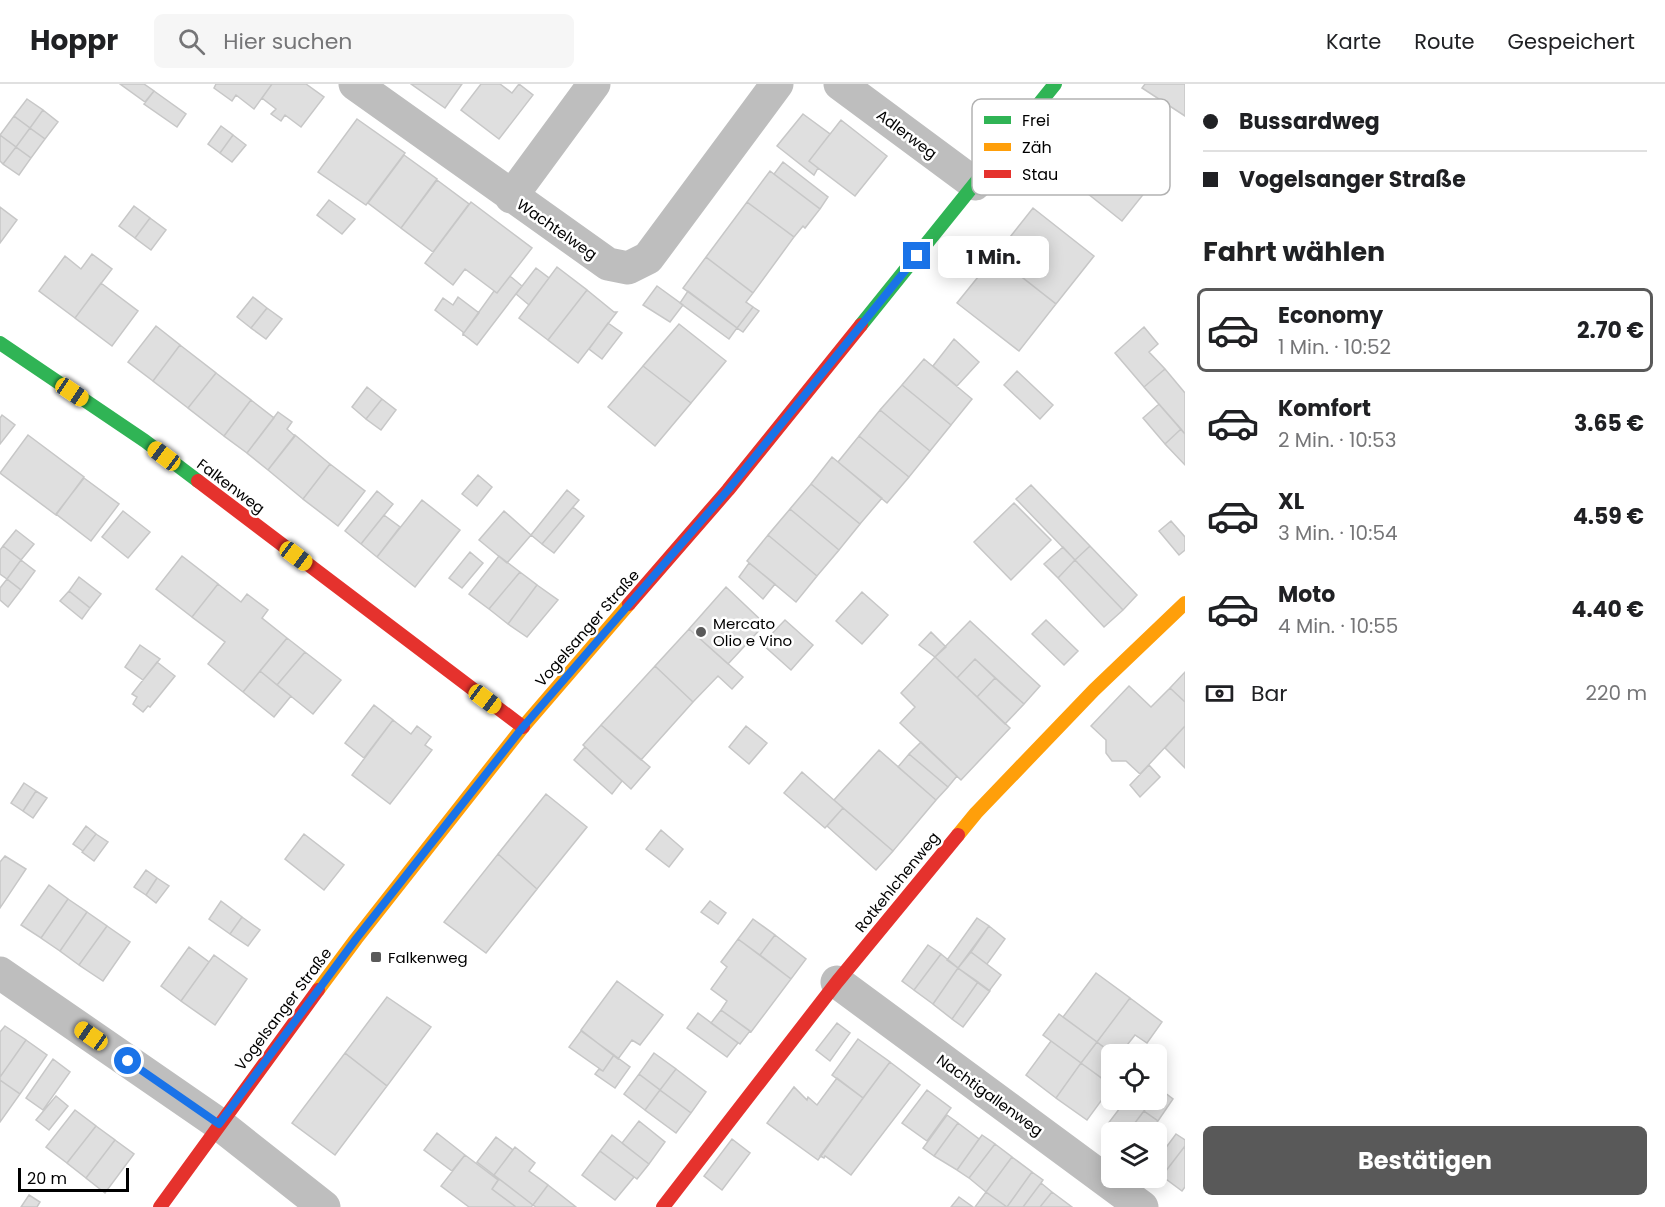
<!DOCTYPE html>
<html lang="de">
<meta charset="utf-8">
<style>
:root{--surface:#fff;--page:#f6f6f6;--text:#202124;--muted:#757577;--line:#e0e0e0;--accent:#595959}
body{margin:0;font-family:Poppins,sans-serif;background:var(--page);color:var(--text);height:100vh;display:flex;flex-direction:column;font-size:22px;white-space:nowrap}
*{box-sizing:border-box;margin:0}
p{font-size:20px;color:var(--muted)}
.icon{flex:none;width:33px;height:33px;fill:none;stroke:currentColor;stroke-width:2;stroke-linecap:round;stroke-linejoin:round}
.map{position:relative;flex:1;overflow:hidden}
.drawer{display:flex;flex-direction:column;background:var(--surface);width:480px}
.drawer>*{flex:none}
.top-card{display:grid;align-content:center;height:132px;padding:0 18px;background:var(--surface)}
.buttons{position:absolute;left:1101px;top:960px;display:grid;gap:12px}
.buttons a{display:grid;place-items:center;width:66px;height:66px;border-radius:9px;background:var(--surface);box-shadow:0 3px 15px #0003;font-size:30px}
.scale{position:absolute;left:18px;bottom:15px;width:111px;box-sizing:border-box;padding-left:6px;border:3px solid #000;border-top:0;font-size:16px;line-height:21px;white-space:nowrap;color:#000;-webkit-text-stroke:4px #fff;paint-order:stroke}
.end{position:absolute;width:27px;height:27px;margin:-14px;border:8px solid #1a73e8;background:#fff;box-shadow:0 0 0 3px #fff}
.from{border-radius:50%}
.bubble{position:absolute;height:42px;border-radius:9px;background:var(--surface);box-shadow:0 3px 15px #0003;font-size:20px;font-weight:700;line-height:42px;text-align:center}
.car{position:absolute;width:18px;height:36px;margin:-18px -9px;border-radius:8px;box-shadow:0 0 4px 2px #0007;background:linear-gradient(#f5c518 24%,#345 0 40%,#f5c518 0 76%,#345 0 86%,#f5c518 0)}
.top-card b{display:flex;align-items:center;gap:21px;height:57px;font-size:22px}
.top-card b+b{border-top:2px solid var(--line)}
.top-card i{width:15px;height:15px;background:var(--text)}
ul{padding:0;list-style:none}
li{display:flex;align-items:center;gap:18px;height:84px;margin:0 12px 9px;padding:0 6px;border:3px solid transparent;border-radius:9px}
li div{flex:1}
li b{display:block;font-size:22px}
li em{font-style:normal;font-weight:700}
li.current{border-color:var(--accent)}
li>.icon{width:54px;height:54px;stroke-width:1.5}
h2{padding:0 18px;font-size:27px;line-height:72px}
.pay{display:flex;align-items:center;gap:15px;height:66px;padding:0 18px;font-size:22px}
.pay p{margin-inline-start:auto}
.action{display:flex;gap:12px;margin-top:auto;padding:12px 18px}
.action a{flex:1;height:69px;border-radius:9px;background:var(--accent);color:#fff;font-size:24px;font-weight:700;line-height:69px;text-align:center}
header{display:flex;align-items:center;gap:36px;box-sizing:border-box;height:84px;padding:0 30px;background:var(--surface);border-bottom:2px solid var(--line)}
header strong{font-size:28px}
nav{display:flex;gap:33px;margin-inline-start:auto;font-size:21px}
.search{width:420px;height:54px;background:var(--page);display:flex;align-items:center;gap:15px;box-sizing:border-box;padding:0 21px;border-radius:9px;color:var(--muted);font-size:22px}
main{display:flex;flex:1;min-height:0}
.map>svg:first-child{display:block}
</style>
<header>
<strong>Hoppr</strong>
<div class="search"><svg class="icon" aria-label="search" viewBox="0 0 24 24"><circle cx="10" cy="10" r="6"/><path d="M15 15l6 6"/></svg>Hier suchen</div>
<nav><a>Karte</a><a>Route</a><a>Gespeichert</a></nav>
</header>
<main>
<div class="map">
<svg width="1185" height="1123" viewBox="0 0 1185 1123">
<rect width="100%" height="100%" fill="#fff"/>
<!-- building -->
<path fill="#dfdfdf" stroke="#c7c7c7" stroke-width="1.5" d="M 120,0 L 144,0 L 154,7 L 145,18 Z
M 216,0 L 272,0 L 254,25 L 236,11 L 232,17 L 214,4 Z
M 272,0 L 306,0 L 324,13 L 301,43 L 285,31 L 281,37 L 271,30 L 276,25 L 262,14 Z
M 411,0 L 462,0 L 445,24 Z
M 481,0 L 500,0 L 512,9 L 519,0 L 533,11 L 499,55 L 461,26 Z
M 1145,0 L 1185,0 L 1185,32 L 1142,4 Z
M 154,7 L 186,30 L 177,43 L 144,20 Z
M 27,15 L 43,26 L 30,44 L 14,32 Z
M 1115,20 L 1164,59 L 1133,97 L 1146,107 L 1122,137 L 1062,89 Z
M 43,26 L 58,38 L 45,55 L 30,44 Z
M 803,30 L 830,50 L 809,77 L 818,84 L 814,91 L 777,62 Z
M 14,32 L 30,44 L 16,63 L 0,51 Z
M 357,35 L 405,69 L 366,121 L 318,88 Z
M 841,36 L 887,72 L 855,112 L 809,77 Z
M 221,42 L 233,51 L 220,69 L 208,60 Z
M 30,44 L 45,55 L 31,74 L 16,63 Z
M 0,51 L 16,63 L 3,80 L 0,77 Z
M 233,51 L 246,61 L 232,78 L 220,69 Z
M 16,63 L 31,74 L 19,91 L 3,80 Z
M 404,71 L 437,95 L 401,144 L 368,119 Z
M 783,78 L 828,113 L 820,125 L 774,90 Z
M 770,87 L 820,125 L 805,144 L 803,142 L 794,153 L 747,118 Z
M 437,96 L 469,120 L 433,168 L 401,144 Z
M 329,116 L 355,135 L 342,150 L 317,131 Z
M 471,118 L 532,164 L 497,209 L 465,185 L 453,201 L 425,179 Z
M 747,118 L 794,153 L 753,209 L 706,173 Z
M 134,122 L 150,134 L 135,154 L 119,142 Z
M 0,123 L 17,136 L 0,159 Z
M 1033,124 L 1094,172 L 1056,220 L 995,172 Z
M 150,134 L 166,146 L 151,166 L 135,154 Z
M 92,170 L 112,185 L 75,234 L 39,207 L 65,172 L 81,185 Z
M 995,172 L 1056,220 L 1019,267 L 957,219 Z
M 706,173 L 753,209 L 746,218 L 753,223 L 737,244 L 683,204 Z
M 557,183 L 587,206 L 548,256 L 519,234 Z
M 536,184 L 549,194 L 529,221 L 516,210 Z
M 510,192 L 522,202 L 477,261 L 463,250 L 494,207 L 497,209 Z
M 101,199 L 138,227 L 112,262 L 75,234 Z
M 657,202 L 683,221 L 670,238 L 643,221 Z
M 587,206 L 614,228 L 617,228 L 578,279 L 548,256 Z
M 688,207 L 737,244 L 729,255 L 680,219 Z
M 253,213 L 267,224 L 251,244 L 237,233 Z
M 458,213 L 479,229 L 463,250 L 463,248 L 435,226 L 443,214 L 453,221 Z
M 753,223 L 759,227 L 743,248 L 737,244 Z
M 267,224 L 282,235 L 266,255 L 251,244 Z
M 608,239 L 622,249 L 602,275 L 589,265 Z
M 679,240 L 726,277 L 691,319 L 643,282 Z
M 156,242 L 180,261 L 153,297 L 128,278 Z
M 1144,243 L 1158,260 L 1149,268 L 1165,285 L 1144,303 L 1115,269 Z
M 954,255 L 979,278 L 957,302 L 933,282 Z
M 180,261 L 216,289 L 188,324 L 153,297 Z
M 924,275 L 972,315 L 951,341 L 902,301 Z
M 643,282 L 691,319 L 655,362 L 608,323 Z
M 1165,285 L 1185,309 L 1185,350 L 1144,303 Z
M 1017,287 L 1053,321 L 1040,335 L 1004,301 Z
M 216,289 L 251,316 L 224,352 L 188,324 Z
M 902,301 L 951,341 L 930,367 L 880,326 Z
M 367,303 L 382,315 L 366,335 L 352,323 Z
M 382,315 L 396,326 L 381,346 L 366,335 Z
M 251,316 L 274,334 L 247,369 L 224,352 Z
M 1159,320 L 1181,345 L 1165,360 L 1143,334 Z
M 880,326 L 930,367 L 909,393 L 859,352 Z
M 278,328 L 292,338 L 287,345 L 295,352 L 268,386 L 247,369 Z
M 2,331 L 15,341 L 0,360 L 0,334 Z
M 1181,345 L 1185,350 L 1185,381 L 1165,360 Z
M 28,351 L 84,393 L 56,431 L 0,389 Z
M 295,351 L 330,380 L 303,415 L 268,386 Z
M 859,352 L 909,393 L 887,419 L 838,378 Z
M 832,373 L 882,414 L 860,440 L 811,400 Z
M 330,380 L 365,407 L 338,442 L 303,415 Z
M 478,391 L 492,403 L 477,422 L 462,410 Z
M 84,394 L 119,420 L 91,457 L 56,430 Z
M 811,400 L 860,440 L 839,466 L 790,425 Z
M 1031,401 L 1090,462 L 1075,476 L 1016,415 Z
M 567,406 L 579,416 L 542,460 L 531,451 Z
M 377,407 L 393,420 L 361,460 L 345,447 Z
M 422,416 L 460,446 L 415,503 L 377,473 Z
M 1014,419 L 1051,456 L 1011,496 L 974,458 Z
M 573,423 L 584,432 L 554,469 L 542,460 Z
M 790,425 L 839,466 L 817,492 L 768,451 Z
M 123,427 L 150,448 L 128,474 L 102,453 Z
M 504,427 L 531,451 L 507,479 L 479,456 Z
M 384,431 L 400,443 L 377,473 L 361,460 Z
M 1171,437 L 1185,453 L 1185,466 L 1179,471 L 1159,447 Z
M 16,446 L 34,460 L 21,476 L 3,462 Z
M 768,451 L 817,492 L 796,518 L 747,477 Z
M 3,462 L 21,476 L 7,495 L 0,490 L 0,466 Z
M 1090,462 L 1137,511 L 1123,526 L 1075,476 Z
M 1063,463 L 1075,476 L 1058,494 L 1044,480 Z
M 470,468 L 483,479 L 462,504 L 449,494 Z
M 182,472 L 218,500 L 192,533 L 156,505 Z
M 499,472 L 520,488 L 489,525 L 469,510 Z
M 21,476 L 35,487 L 21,506 L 7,495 Z
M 1075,476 L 1123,526 L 1104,543 L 1058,494 Z
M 749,479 L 775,500 L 763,515 L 739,493 Z
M 520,488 L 537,501 L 508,540 L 489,525 Z
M 79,493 L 101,510 L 90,524 L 69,507 Z
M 7,495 L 21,506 L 8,523 L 0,516 L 0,504 Z
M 218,500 L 241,518 L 247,510 L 268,526 L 262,534 L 287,554 L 243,608 L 208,580 L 225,558 L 192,533 Z
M 537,501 L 558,516 L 527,553 L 508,540 Z
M 726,503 L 765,540 L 728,580 L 689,545 Z
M 69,507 L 90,524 L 82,535 L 60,517 Z
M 862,508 L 888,531 L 862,560 L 836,537 Z
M 785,536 L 813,561 L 791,586 L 762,560 Z
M 1046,536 L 1078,567 L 1064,581 L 1032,550 Z
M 970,537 L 1040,602 L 1024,620 L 975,575 L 957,594 L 935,573 Z
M 689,545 L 743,593 L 732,605 L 718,592 L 693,618 L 655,582 Z
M 931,548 L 946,563 L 935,573 L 919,561 Z
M 287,554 L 305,568 L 277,601 L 260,587 Z
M 140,561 L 160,575 L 143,596 L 125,583 Z
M 305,568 L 341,596 L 313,630 L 277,601 Z
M 935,573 L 1010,644 L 961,696 L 900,639 L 915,623 L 901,609 Z
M 975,575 L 995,594 L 977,613 L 957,594 Z
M 157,578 L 175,592 L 150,623 L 148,622 L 143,628 L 133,620 L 137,613 L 132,610 Z
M 655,582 L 693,618 L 641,676 L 601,641 Z
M 260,587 L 291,612 L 274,633 L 243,608 Z
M 1185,588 L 1185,618 L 1170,604 Z
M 995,594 L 1024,620 L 1005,640 L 977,613 Z
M 1129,602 L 1151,623 L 1170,604 L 1185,618 L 1185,642 L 1140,690 L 1126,677 L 1112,677 L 1106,669 L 1106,656 L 1091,642 Z
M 374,621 L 393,636 L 364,674 L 345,659 Z
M 393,636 L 411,650 L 417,642 L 431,653 L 425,661 L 432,666 L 390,720 L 352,691 Z
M 601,641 L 650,683 L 631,705 L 583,661 Z
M 746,642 L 767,659 L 749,680 L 729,663 Z
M 1185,642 L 1185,684 L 1165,664 Z
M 921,658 L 957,692 L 948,703 L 909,670 Z
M 585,663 L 622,697 L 612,710 L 574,676 Z
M 879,666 L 936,716 L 893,767 L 834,716 Z
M 909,670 L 948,703 L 936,716 L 898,683 Z
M 1149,681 L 1160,693 L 1140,713 L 1130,701 Z
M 802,688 L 843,724 L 825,744 L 784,709 Z
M 24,699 L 36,707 L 23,727 L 11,719 Z
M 36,707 L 47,714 L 33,734 L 23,727 Z
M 546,710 L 587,743 L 537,805 L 498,770 Z
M 843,724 L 893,767 L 876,786 L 827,742 Z
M 86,742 L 96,750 L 83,767 L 73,760 Z
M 661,746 L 683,765 L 669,783 L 646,765 Z
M 96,750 L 108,758 L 94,777 L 82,768 Z
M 304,750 L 344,781 L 324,806 L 285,775 Z
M 498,770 L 537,805 L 486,869 L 444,838 Z
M 5,772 L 26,785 L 0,824 L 0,778 Z
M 146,786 L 157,794 L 146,811 L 134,803 Z
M 157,794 L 169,802 L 156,819 L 146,811 Z
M 49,801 L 68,815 L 41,854 L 21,841 Z
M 68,815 L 87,828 L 60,867 L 41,854 Z
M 221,817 L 242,833 L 230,850 L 209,835 Z
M 710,817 L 726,829 L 718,840 L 701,828 Z
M 87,828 L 107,842 L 79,881 L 60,867 Z
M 242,833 L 260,846 L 248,862 L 230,850 Z
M 977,834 L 989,842 L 958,884 L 947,876 Z
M 753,835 L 775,851 L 760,871 L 738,855 Z
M 107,842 L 130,858 L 103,897 L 79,881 Z
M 989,842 L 1005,855 L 987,880 L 971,868 Z
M 775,851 L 806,875 L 791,895 L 760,871 Z
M 738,855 L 791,895 L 751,948 L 721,926 L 727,917 L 711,905 L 727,883 L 721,878 Z
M 928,861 L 941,870 L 914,906 L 902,897 Z
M 189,863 L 209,878 L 181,917 L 161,902 Z
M 971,868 L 1001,891 L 989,907 L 958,884 Z
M 941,870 L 958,884 L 933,920 L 914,906 Z
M 214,871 L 247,895 L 215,941 L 181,917 Z
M 958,884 L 978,898 L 952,935 L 933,920 Z
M 1096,889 L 1130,914 L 1097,958 L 1063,933 Z
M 617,897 L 663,931 L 640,961 L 632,956 L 618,975 L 581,946 Z
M 978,898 L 990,907 L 963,943 L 952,935 Z
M 387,913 L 431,943 L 387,1002 L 345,969 Z
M 1130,914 L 1162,938 L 1147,959 L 1135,951 L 1120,970 L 1113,970 L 1097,958 Z
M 721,926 L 750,947 L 740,960 L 711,939 Z
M 698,929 L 738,959 L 727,973 L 687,944 Z
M 1059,930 L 1097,958 L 1081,979 L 1043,951 Z
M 837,939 L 850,949 L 830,977 L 816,966 Z
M 5,942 L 26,956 L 0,993 L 0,948 Z
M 581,947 L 614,971 L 603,987 L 569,963 Z
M 858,955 L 890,978 L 863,1014 L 832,991 Z
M 26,956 L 47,971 L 20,1010 L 0,996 L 0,993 Z
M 1051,957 L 1081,979 L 1056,1014 L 1026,991 Z
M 1097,958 L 1113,970 L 1112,970 L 1112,983 L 1103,995 L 1081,979 Z
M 345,969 L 387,1002 L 335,1071 L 292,1039 Z
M 654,969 L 676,985 L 660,1006 L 639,990 Z
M 614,971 L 630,983 L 615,1004 L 595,990 L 599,985 L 603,987 Z
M 53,975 L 70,988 L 43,1026 L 26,1014 Z
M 890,978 L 920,1001 L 851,1091 L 825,1072 L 824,1074 L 820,1072 Z
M 1081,979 L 1112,1002 L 1087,1036 L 1056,1014 Z
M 676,985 L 706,1008 L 691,1029 L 660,1006 Z
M 639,990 L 660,1006 L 645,1026 L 624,1010 Z
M 837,994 L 863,1014 L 818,1076 L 767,1039 L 794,1003 L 807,1016 L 808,1013 L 817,1021 Z
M 0,996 L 20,1010 L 0,1038 Z
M 1160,1005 L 1173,1015 L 1158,1037 L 1144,1027 L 1152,1016 L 1156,1016 L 1156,1010 Z
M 660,1006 L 691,1029 L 676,1049 L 645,1026 Z
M 927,1006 L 951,1024 L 927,1057 L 902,1039 Z
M 56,1012 L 68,1022 L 49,1046 L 36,1036 Z
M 1126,1016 L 1146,1016 L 1150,1019 L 1128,1048 L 1117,1048 L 1107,1041 Z
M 75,1026 L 96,1042 L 67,1079 L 46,1063 Z
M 1144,1027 L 1158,1037 L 1149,1048 L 1128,1048 Z
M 947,1031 L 958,1039 L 934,1072 L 923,1064 Z
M 639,1037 L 665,1058 L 649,1080 L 622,1059 Z
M 958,1039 L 979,1055 L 957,1086 L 934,1072 Z
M 96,1042 L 115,1056 L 86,1094 L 67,1079 Z
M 437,1049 L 465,1071 L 452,1087 L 424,1066 Z
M 1176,1050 L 1185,1056 L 1185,1062 L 1162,1092 L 1156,1088 L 1156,1077 Z
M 612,1051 L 649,1080 L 637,1095 L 600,1067 Z
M 982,1051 L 995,1060 L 969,1094 L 957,1086 Z
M 496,1053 L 513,1066 L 494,1091 L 477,1078 Z
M 732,1055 L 750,1069 L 722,1106 L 704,1092 Z
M 115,1056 L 134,1070 L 105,1109 L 86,1094 Z
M 995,1060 L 1012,1073 L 986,1108 L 969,1094 Z
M 1185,1062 L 1185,1103 L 1182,1107 L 1162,1092 Z
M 515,1063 L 535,1079 L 529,1087 L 548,1101 L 533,1121 L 494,1091 Z
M 600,1067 L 634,1093 L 615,1116 L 582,1091 Z
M 465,1071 L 498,1096 L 492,1105 L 516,1123 L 469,1123 L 441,1102 Z
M 1012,1073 L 1032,1088 L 1007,1123 L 986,1108 Z
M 1032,1088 L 1043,1096 L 1041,1099 L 1023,1123 L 1007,1123 Z
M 499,1095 L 533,1121 L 531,1123 L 516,1123 L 492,1105 Z
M 1041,1099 L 1052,1108 L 1040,1123 L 1023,1123 Z
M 548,1101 L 576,1123 L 536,1123 L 533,1121 Z
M 986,1108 L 1007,1123 L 975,1123 Z
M 1052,1108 L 1072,1123 L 1040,1123 Z
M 29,1111 L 40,1118 L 37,1123 L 21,1123 Z
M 959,1113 L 973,1123 L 951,1123 Z"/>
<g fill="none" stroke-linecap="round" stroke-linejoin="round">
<!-- street -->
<path stroke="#bebebe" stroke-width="33" d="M 355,0 L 608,180 L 628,184 L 648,174 L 777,0
M 840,0 L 975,100
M 511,113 L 594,0
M 0,889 L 219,1040 L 324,1123
M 837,898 L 1142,1123"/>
<!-- fast -->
<path stroke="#30b455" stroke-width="14" d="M 861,241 L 1055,0
M 0,259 L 145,357 L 198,397"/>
<!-- slow -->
<path stroke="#ff9f0a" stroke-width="14" d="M 958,751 L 976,729 L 1094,606 L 1185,519
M 318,906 L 356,855 L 523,643 L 629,520"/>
<!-- jam -->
<path stroke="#e5322d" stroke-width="14" d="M 198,397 L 523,643
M 629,520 L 728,406 L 861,241
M 160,1123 L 318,906
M 663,1123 L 837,898 L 958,751"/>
</g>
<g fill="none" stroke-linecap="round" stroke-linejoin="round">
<!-- route -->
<path stroke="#1a73e8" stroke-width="8" d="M 128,977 L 219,1040 L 356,855 L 523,643 L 728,406 L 917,172"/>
</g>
<!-- markers -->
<g fill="#595959" stroke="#fff" stroke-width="2">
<circle cx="701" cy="548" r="6"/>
<rect x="370" y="867" width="12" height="12" rx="3"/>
</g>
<g text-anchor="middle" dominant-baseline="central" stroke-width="5" stroke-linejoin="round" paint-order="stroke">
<!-- street labels -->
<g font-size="15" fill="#000" stroke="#fff">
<text transform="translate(907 50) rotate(37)">Adlerweg</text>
<text transform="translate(557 145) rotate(35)">Wachtelweg</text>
<text transform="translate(231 402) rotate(37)">Falkenweg</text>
<text transform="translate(587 544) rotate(-49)">Vogelsanger Straße</text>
<text transform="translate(897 798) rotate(-51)">Rotkehlchenweg</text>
<text transform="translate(283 925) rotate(-53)">Vogelsanger Straße</text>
<text transform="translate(990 1011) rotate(36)">Nachtigallenweg</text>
</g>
<!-- poi labels -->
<g font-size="15" fill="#000" stroke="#fff" text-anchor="start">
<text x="713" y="539">Mercato<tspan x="713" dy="17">Olio e Vino</tspan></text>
<text x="388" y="873">Falkenweg</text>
</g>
</g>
<!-- legend -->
<rect x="972" y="15" width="198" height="96" rx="9" fill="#fff" stroke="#b2b2b2" stroke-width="1.5"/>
<rect x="984" y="32" width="27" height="8" fill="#30b455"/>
<rect x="984" y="59" width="27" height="8" fill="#ff9f0a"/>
<rect x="984" y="86" width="27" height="8" fill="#e5322d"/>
<g font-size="16" fill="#000">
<text x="1022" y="42">Frei</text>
<text x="1022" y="69">Zäh</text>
<text x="1022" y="96">Stau</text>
</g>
</svg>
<div class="buttons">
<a><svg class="icon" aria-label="locate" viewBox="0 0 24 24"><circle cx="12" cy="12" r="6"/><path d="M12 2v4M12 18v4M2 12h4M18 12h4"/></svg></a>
<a><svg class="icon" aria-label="layers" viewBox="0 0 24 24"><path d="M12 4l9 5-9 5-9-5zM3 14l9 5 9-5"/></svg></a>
</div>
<div class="scale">20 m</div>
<i class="end from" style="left:128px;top:977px"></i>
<i class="end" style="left:917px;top:172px"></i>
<div class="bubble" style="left:938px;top:152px;width:111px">1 Min.</div>
<i class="car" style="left:72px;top:308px;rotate:124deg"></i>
<i class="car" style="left:164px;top:372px;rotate:307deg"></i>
<i class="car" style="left:296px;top:472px;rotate:127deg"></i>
<i class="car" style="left:485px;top:615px;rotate:127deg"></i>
<i class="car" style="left:91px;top:952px;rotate:305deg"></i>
</div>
<section class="drawer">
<div class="top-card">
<b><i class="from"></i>Bussardweg</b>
<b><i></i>Vogelsanger Straße</b>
</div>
<h2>Fahrt wählen</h2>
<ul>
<li class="current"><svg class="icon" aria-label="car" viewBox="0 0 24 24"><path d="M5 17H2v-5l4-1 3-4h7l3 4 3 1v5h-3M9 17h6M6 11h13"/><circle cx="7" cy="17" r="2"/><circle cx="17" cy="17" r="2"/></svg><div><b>Economy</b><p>1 Min. · 10:52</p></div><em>2.70 €</em></li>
<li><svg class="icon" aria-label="car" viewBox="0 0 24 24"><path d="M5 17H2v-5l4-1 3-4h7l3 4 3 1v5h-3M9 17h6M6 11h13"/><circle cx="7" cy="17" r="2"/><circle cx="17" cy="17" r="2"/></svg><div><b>Komfort</b><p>2 Min. · 10:53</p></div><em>3.65 €</em></li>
<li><svg class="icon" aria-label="car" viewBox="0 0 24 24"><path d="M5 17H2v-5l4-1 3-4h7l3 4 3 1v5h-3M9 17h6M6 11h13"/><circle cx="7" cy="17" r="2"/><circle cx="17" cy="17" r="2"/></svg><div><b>XL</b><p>3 Min. · 10:54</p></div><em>4.59 €</em></li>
<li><svg class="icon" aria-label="car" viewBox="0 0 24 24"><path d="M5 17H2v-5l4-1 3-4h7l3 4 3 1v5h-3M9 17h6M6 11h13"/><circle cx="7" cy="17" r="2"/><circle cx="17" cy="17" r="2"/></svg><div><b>Moto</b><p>4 Min. · 10:55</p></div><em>4.40 €</em></li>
</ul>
<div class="pay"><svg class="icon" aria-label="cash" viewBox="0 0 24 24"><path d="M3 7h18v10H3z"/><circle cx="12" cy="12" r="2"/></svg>Bar<p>220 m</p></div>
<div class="action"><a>Bestätigen</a></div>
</section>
</main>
